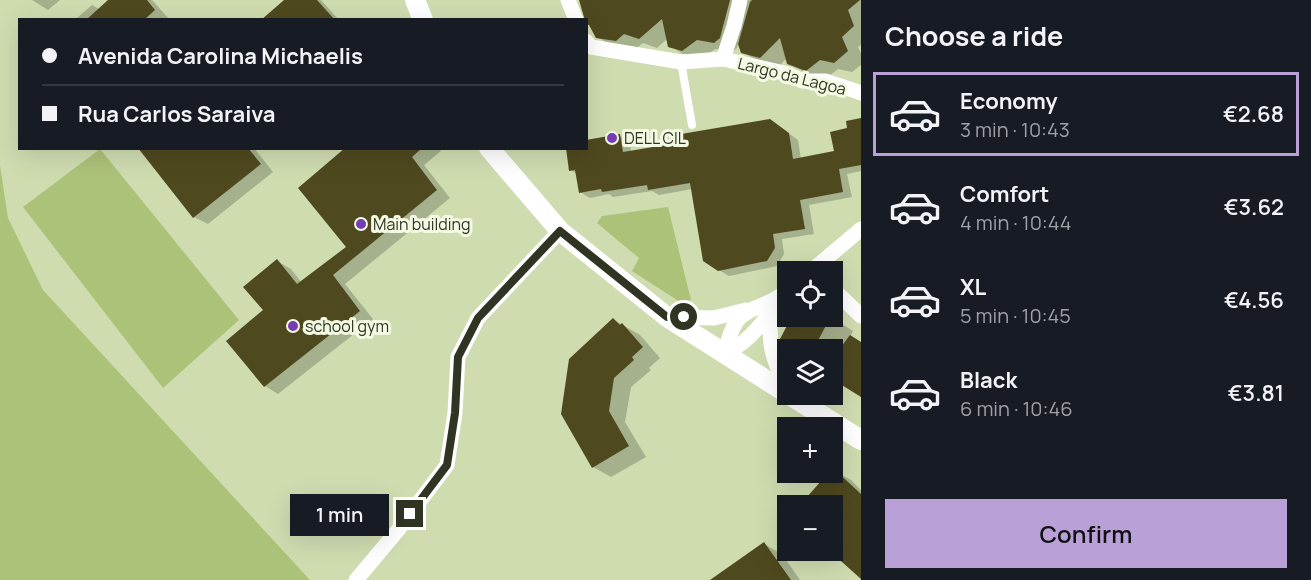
<!DOCTYPE html>
<meta charset="utf-8">
<style>
:root{--surface:#171b24;--page:#20242c;--text:#f1f3f6;--muted:#9ea1a6;--line:#363941;--accent:#b9a1d8}
body{margin:0;font-family:Manrope,sans-serif;background:var(--page);color:var(--text);height:100vh;display:flex;flex-direction:column;font-size:22px;white-space:nowrap}
*{box-sizing:border-box;margin:0}
p{font-size:20px;color:var(--muted)}
.icon{flex:none;width:33px;height:33px;fill:none;stroke:currentColor;stroke-width:2;stroke-linecap:round;stroke-linejoin:round}
.map{position:relative;flex:1;overflow:hidden}
.sheet{display:flex;flex-direction:column;background:var(--surface);width:450px}
.sheet>*{flex:none}
.hud{position:absolute;left:18px;top:18px;width:570px;height:132px;border-radius:0px;box-shadow:0 6px 24px #0002;display:grid;align-content:center;height:132px;padding:0 24px;background:var(--surface)}
.controls{position:absolute;left:777px;top:261px;display:grid;gap:12px}
.controls a{display:grid;place-items:center;width:66px;height:66px;border-radius:0px;background:var(--surface);box-shadow:0 6px 24px #0002;font-size:30px}
.end{position:absolute;width:27px;height:27px;margin:-14px;border:8px solid #2f3423;background:#fff;box-shadow:0 0 0 3px #fff}
.from{border-radius:50%}
.bubble{position:absolute;height:42px;border-radius:0px;background:var(--surface);box-shadow:0 6px 24px #0002;font-size:20px;font-weight:600;line-height:42px;text-align:center}
.hud b{display:flex;align-items:center;gap:21px;height:57px;font-size:22px}
.hud b+b{border-top:2px solid var(--line)}
.hud i{width:15px;height:15px;background:var(--text)}
ul{padding:0;list-style:none}
li{display:flex;align-items:center;gap:18px;height:84px;margin:0 12px 9px;padding:0 12px;border:3px solid transparent;border-radius:0px}
li div{flex:1}
li b{display:block;font-size:22px}
li em{font-style:normal;font-weight:600}
li.on{border-color:var(--accent)}
li>.icon{width:54px;height:54px;stroke-width:1.5}
h2{padding:0 24px;font-size:27px;line-height:72px}
.button{display:flex;gap:12px;margin-top:auto;padding:12px 24px}
.button a{flex:1;height:69px;border-radius:0px;background:var(--accent);color:#111;font-size:24px;font-weight:600;line-height:69px;text-align:center}
main{display:flex;flex:1;min-height:0}
.map>svg:first-child{display:block}
</style>
<main>
<div class="map">
<svg width="861" height="580" viewBox="0 0 861 580">
<rect width="100%" height="100%" fill="#cfdcb0"/>
<!-- green -->
<path fill="#adc279" d="M 100,149 L 239,320 L 163,388 L 23,207 Z
M 0,165 L 8,218 L 43,290 L 310,580 L 0,580 Z
M 668,207 L 691,300 L 680,302 L 632,271 L 639,258 L 597,223 L 602,216 Z"/>
<!-- shadow -->
<path fill="#0003" d="M 32,0 L 60,0 L 48,10 Z
M 110,0 L 152,0 L 168,18 L 77,18 L 92,5 L 99,9 Z
M 287,0 L 321,0 L 339,20 L 278,20 Z
M 580,0 L 861,0 L 861,45 L 858,47 L 861,53 L 861,65 L 852,72 L 838,69 L 824,80 L 806,73 L 788,63 L 787,58 L 778,67 L 760,62 L 742,52 L 739,40 L 737,48 L 732,52 L 715,49 L 700,60 L 688,57 L 670,46 L 668,38 L 657,48 L 643,43 L 634,50 L 615,47 L 597,37 Z
M 861,120 L 861,171 L 847,174 L 852,197 L 809,205 L 814,234 L 782,239 L 784,254 L 777,266 L 729,276 L 719,270 L 692,189 L 659,195 L 652,191 L 613,197 L 609,194 L 590,198 L 580,192 L 577,174 L 571,170 L 586,148 L 620,136 L 630,141 L 631,152 L 780,127 L 798,140 L 801,159 L 835,152 L 849,129 Z
M 140,148 L 254,148 L 273,172 L 208,224 L 194,217 Z
M 347,148 L 438,148 L 441,151 L 424,165 L 450,198 L 345,284 L 373,319 L 278,394 L 265,386 L 228,341 L 265,310 L 277,261 L 291,269 L 302,283 L 348,247 Z
M 830,316 L 853,331 L 850,337 L 861,343 L 861,395 L 832,370 L 832,350 L 801,350 Z
M 614,320 L 640,335 L 660,358 L 649,368 L 651,370 L 631,387 L 625,422 L 646,457 L 611,477 L 593,467 Z
M 833,470 L 851,480 L 861,490 L 861,577 L 831,550 Z
M 764,544 L 782,554 L 800,580 L 713,580 Z"/>
<!-- building -->
<path fill="#4f491f" d="M 108,0 L 147,0 L 155,10 L 144,20 L 86,20 Z
M 284,0 L 317,0 L 335,20 L 261,20 Z
M 579,0 L 730,0 L 720,38 L 714,43 L 697,40 L 682,51 L 668,47 L 662,19 L 639,39 L 624,34 L 616,41 L 596,38 L 589,25 L 586,24 Z
M 752,0 L 860,0 L 848,10 L 854,26 L 842,37 L 848,51 L 834,63 L 820,60 L 806,71 L 787,64 L 780,38 L 760,58 L 741,53 L 738,44 L 750,2 Z
M 861,118 L 861,165 L 839,169 L 843,192 L 800,200 L 805,229 L 773,234 L 775,248 L 767,261 L 718,271 L 703,261 L 690,183 L 648,190 L 647,185 L 602,192 L 601,189 L 579,193 L 575,170 L 569,171 L 566,148 L 586,148 L 586,140 L 620,134 L 623,152 L 683,142 L 681,134 L 770,119 L 789,133 L 793,159 L 834,151 L 830,132 L 847,128 L 846,121 Z
M 138,148 L 248,148 L 261,164 L 193,218 Z
M 345,148 L 422,148 L 412,157 L 437,190 L 333,275 L 360,311 L 264,387 L 226,341 L 263,310 L 243,287 L 277,259 L 297,284 L 346,247 L 298,188 Z
M 792,316 L 831,316 L 813,350 L 797,350 L 780,339 Z
M 613,318 L 620,325 L 622,323 L 643,347 L 632,357 L 634,360 L 614,378 L 609,411 L 629,446 L 592,468 L 561,414 L 569,359 Z
M 850,335 L 861,342 L 861,397 L 832,379 L 832,359 Z
M 833,468 L 861,494 L 861,579 L 832,553 L 832,506 L 799,506 L 829,472 L 832,472 Z
M 764,542 L 791,580 L 710,580 Z"/>
<g fill="none" stroke-linecap="round" stroke-linejoin="round">
<!-- service -->
<path stroke="#fff" stroke-width="8" d="M 681,62 L 692,125"/>
<!-- minor -->
<path stroke="#fff" stroke-width="15" d="M 568,0 L 576,20
M 586,41 L 591,47 L 681,62 L 723,59 L 734,26 L 740,0
M 723,59 L 784,73 L 803,81 L 826,81 L 861,93
M 810,272 L 861,229
M 832,288 L 861,316
M 771,312 C 768,343 772,361 788,388
M 667,317 L 714,318 L 746,310
M 725,354 C 736,299 753,318 788,290
M 725,354 C 750,341 766,321 779,297
M 356,580 L 398,530 L 447,465 L 455,413 L 458,357 L 478,318 L 560,231"/>
<!-- tertiary -->
<path stroke="#fff" stroke-width="20" d="M 415,0 L 423,20
M 489,148 L 560,231 L 667,317 L 788,394
M 788,394 L 861,440"/>
</g>
<g fill="none" stroke-linecap="round" stroke-linejoin="round">
<!-- route -->
<path stroke="#2f3423" stroke-width="8" d="M 410,514 L 447,465 L 455,413 L 458,357 L 478,318 L 560,231 L 667,317 L 684,317"/>
</g>
<!-- markers -->
<g fill="#743db3" stroke="#f3fae3" stroke-width="2">
<circle cx="612" cy="138" r="6"/>
<circle cx="361" cy="224" r="6"/>
<circle cx="293" cy="326" r="6"/>
</g>
<g text-anchor="middle" dominant-baseline="central" stroke-width="6" stroke-linejoin="round" paint-order="stroke">
<!-- street labels -->
<g font-size="16" fill="#2f3423" stroke="#f3fae3">
<text transform="translate(792 76) rotate(14)">Largo da Lagoa</text>
</g>
<!-- poi labels -->
<g font-size="16" fill="#2f3423" stroke="#f3fae3" text-anchor="start">
<text x="624" y="138">DELL CIL</text>
<text x="373" y="224">Main building</text>
<text x="305" y="326">school gym</text>
</g>
</g>
</svg>
<div class="controls">
<a><svg class="icon" aria-label="locate" viewBox="0 0 24 24"><circle cx="12" cy="12" r="6"/><path d="M12 2v4M12 18v4M2 12h4M18 12h4"/></svg></a>
<a><svg class="icon" aria-label="layers" viewBox="0 0 24 24"><path d="M12 4l9 5-9 5-9-5zM3 14l9 5 9-5"/></svg></a>
<a>+</a>
<a>−</a>
</div>
<i class="end from" style="left:684px;top:317px"></i>
<i class="end" style="left:410px;top:514px"></i>
<div class="bubble" style="left:290px;top:494px;width:99px">1 min</div>
<div class="hud">
<b><i class="from"></i>Avenida Carolina Michaelis</b>
<b><i></i>Rua Carlos Saraiva</b>
</div>
</div>
<section class="sheet">
<h2>Choose a ride</h2>
<ul>
<li class="on"><svg class="icon" aria-label="car" viewBox="0 0 24 24"><path d="M5 17H2v-5l4-1 3-4h7l3 4 3 1v5h-3M9 17h6M6 11h13"/><circle cx="7" cy="17" r="2"/><circle cx="17" cy="17" r="2"/></svg><div><b>Economy</b><p>3 min · 10:43</p></div><em>€2.68</em></li>
<li><svg class="icon" aria-label="car" viewBox="0 0 24 24"><path d="M5 17H2v-5l4-1 3-4h7l3 4 3 1v5h-3M9 17h6M6 11h13"/><circle cx="7" cy="17" r="2"/><circle cx="17" cy="17" r="2"/></svg><div><b>Comfort</b><p>4 min · 10:44</p></div><em>€3.62</em></li>
<li><svg class="icon" aria-label="car" viewBox="0 0 24 24"><path d="M5 17H2v-5l4-1 3-4h7l3 4 3 1v5h-3M9 17h6M6 11h13"/><circle cx="7" cy="17" r="2"/><circle cx="17" cy="17" r="2"/></svg><div><b>XL</b><p>5 min · 10:45</p></div><em>€4.56</em></li>
<li><svg class="icon" aria-label="car" viewBox="0 0 24 24"><path d="M5 17H2v-5l4-1 3-4h7l3 4 3 1v5h-3M9 17h6M6 11h13"/><circle cx="7" cy="17" r="2"/><circle cx="17" cy="17" r="2"/></svg><div><b>Black</b><p>6 min · 10:46</p></div><em>€3.81</em></li>
</ul>
<div class="button"><a>Confirm</a></div>
</section>
</main>
